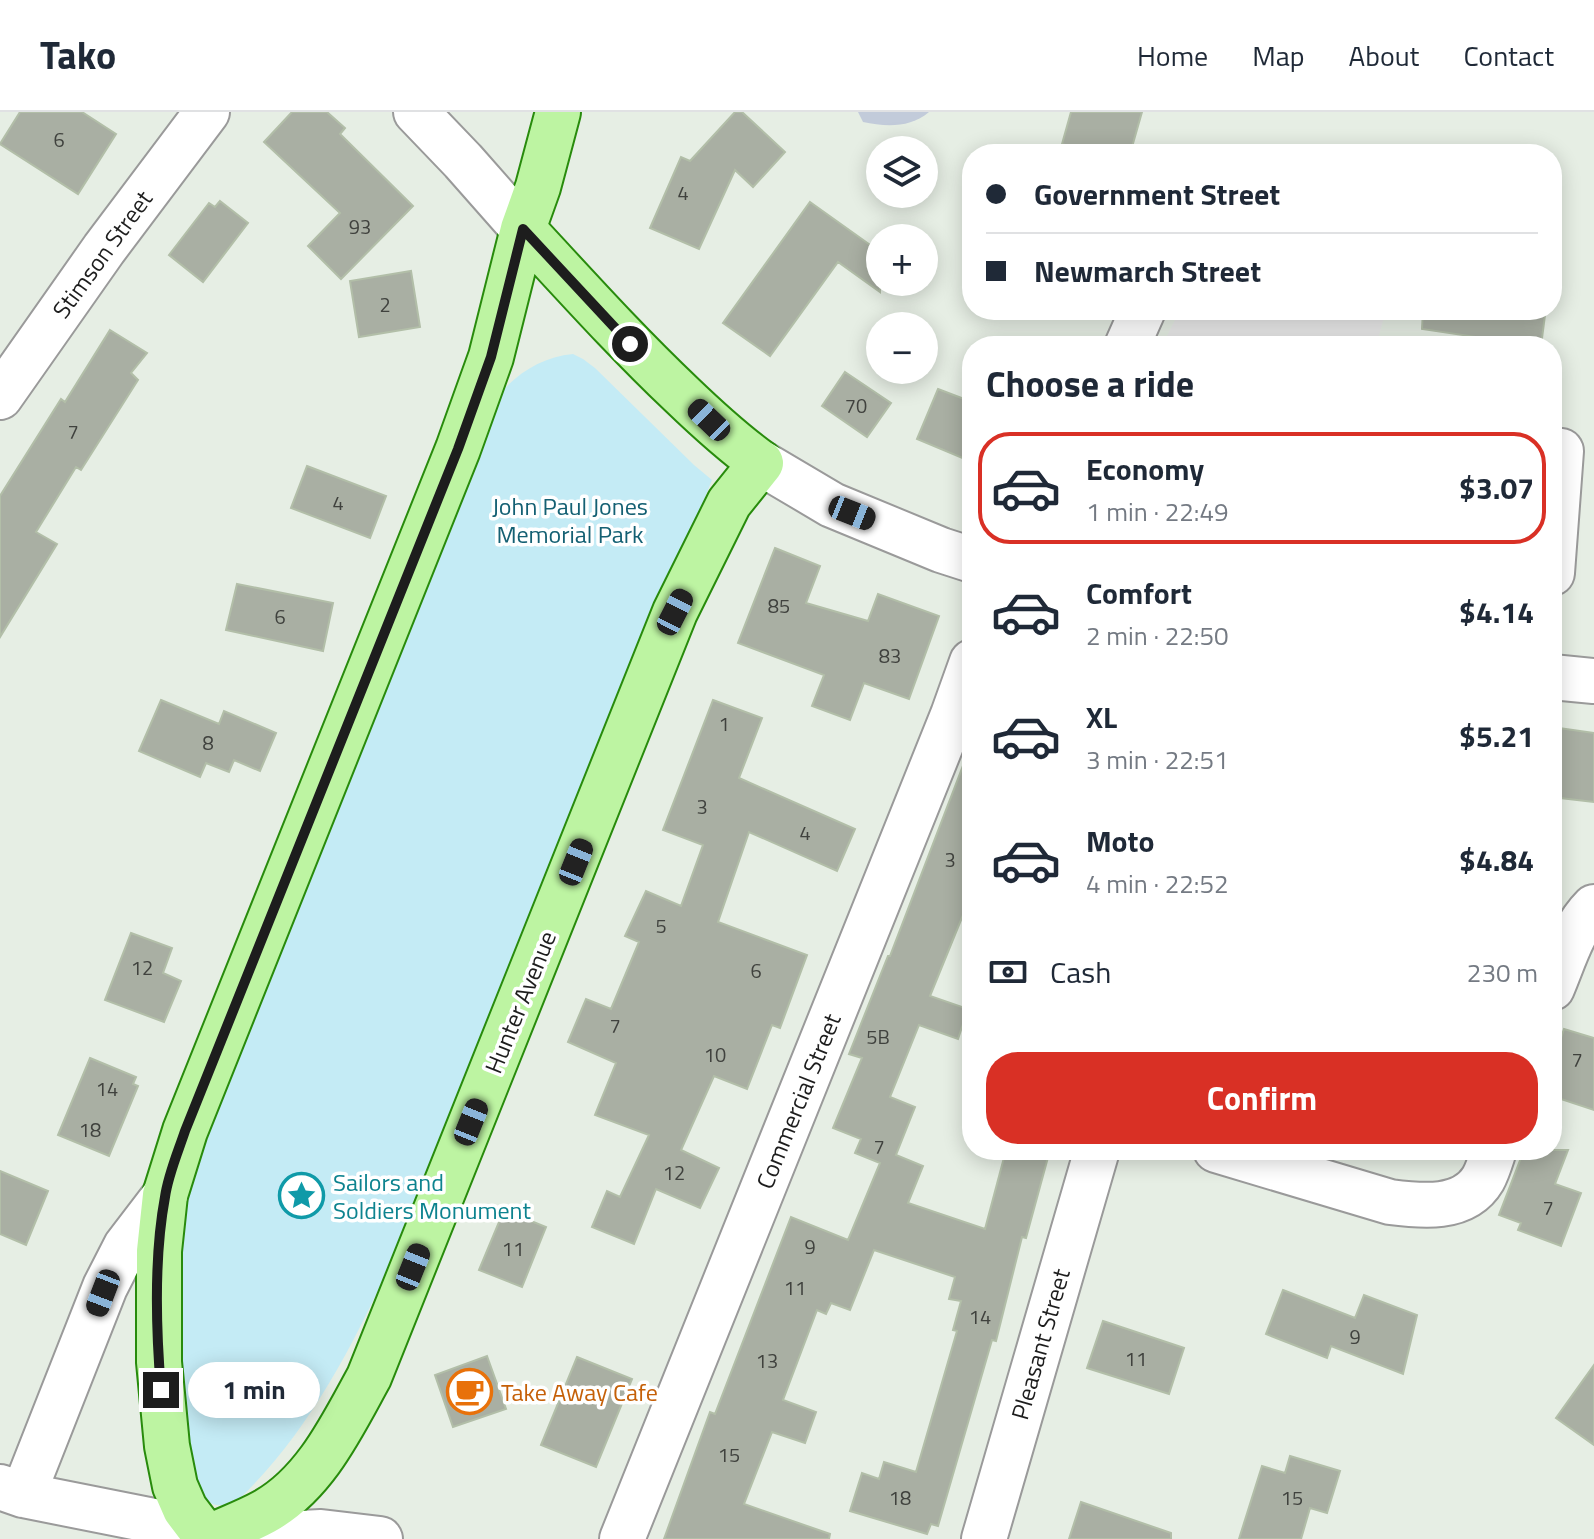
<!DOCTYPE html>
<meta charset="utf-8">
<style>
:root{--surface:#fff;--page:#f2f2f3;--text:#1f2937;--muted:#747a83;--line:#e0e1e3;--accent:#d93025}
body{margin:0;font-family:"Titillium Web",sans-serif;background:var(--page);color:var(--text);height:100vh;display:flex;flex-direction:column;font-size:30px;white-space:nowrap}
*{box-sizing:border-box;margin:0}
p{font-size:26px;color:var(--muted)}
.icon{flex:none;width:44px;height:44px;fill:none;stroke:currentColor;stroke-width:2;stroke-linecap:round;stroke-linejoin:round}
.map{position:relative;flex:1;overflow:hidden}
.drawer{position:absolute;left:962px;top:224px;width:600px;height:824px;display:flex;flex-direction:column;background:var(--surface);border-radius:32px;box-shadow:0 4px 20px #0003}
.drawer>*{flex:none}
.hud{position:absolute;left:962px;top:32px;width:600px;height:176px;border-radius:32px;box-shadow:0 4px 20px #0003;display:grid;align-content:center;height:176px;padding:0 24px;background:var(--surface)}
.fabs{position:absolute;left:866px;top:24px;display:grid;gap:16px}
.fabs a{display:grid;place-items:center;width:72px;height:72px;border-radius:50%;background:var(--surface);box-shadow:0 4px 20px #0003;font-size:40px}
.end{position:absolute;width:36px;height:36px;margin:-18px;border:10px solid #1d1d1d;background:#fff;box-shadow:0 0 0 4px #fff}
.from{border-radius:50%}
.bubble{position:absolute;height:56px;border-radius:28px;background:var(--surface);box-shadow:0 4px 20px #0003;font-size:26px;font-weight:700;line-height:56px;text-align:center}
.car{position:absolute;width:24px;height:48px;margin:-24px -12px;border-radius:10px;box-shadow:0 0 6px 2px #0007;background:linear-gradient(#222 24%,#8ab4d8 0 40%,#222 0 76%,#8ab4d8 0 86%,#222 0)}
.hud b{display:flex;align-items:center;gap:28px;height:76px;font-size:30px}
.hud b+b{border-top:2px solid var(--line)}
.hud i{width:20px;height:20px;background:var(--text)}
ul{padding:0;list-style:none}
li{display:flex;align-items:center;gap:24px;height:112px;margin:0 16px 12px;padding:0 8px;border:4px solid transparent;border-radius:32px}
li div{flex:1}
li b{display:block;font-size:30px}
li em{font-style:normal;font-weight:700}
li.selected{border-color:var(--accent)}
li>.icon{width:72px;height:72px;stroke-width:1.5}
h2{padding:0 24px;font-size:36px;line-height:96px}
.pay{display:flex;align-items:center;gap:20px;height:88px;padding:0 24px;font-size:30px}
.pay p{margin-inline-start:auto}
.action{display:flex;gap:16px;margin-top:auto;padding:16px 24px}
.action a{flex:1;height:92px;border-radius:32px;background:var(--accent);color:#fff;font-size:32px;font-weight:700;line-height:92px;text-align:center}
header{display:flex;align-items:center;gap:48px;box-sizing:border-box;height:112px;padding:0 40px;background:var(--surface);border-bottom:2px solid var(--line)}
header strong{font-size:38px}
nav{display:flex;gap:44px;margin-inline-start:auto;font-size:28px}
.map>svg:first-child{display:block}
</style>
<header>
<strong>Tako</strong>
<nav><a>Home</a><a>Map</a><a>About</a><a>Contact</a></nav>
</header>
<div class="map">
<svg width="1594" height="1427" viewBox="0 0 1594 1427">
<rect width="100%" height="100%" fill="#e6eee4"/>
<!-- wetland -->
<path fill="#c2cbda" d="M 858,0 L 929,0 C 910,16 886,15 863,10 Z"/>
<!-- park -->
<path fill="#c4ebf5" d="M 573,242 L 583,247 L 595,256 L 694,353 L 712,368 L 416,1095 C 370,1198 322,1308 239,1387 C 217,1400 206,1392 195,1373 L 175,1253 L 184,1088 L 195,1047 L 496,286 C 516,262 541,245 573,242 Z"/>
<!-- parking -->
<path fill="#e9e9e9" d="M 1180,198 L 1386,198 L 1376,234 L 1162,234 Z"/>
<!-- building -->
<path fill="#a9afa3" stroke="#b2bea8" stroke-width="2" d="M 20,0 L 82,0 L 116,22 L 78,82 L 0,32 Z
M 292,0 L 327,0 L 345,16 L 340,22 L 413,94 L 341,167 L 308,134 L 340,101 L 264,30 Z
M 735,0 L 742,0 L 785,40 L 753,75 L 735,58 L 699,137 L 650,116 L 681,45 L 690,49 Z
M 1071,0 L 1142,0 L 1130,42 L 1096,42 L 1062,32 Z
M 220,89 L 248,111 L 203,170 L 169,143 L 209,91 L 215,95 Z
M 810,90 L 880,140 L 880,180 L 838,150 L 770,244 L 723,211 Z
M 411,159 L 420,215 L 359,225 L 350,169 Z
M 1423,198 L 1513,198 L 1545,203 L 1541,234 L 1482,234 L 1483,226 L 1422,217 Z
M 110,218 L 147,241 L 131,261 L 138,268 L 81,358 L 76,355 L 36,420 L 57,432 L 0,525 L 0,384 L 61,287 L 65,290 Z
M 845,260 L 891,291 L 867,325 L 822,294 Z
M 938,277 L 972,290 L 972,350 L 917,327 Z
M 307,354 L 386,384 L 370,426 L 291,396 Z
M 775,436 L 820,454 L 806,491 L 868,509 L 878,482 L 939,504 L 909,587 L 864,571 L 850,608 L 812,594 L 824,563 L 738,531 Z
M 237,472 L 333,491 L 323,539 L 226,518 Z
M 161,588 L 219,612 L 224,599 L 276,621 L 260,659 L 234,648 L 229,660 L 206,651 L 200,665 L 139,639 Z
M 713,588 L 762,606 L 739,666 L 855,717 L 837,759 L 749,720 L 718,810 L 807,843 L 780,916 L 772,913 L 747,977 L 714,964 L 681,1038 L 719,1056 L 700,1096 L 656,1077 L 634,1132 L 592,1115 L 607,1079 L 620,1085 L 649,1023 L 595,1003 L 616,951 L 568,930 L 586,887 L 611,897 L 639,830 L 625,824 L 646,779 L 681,794 L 703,733 L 663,718 Z
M 1552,615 L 1594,621 L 1594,690 L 1552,685 Z
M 969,638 L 972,639 L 972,781 L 930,884 L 968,897 L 958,927 L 919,913 L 890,985 L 915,995 L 896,1043 L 923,1054 L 908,1091 L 985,1117 L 1006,1038 L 1050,1038 L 1026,1126 L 1022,1125 L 996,1229 L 992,1228 L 938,1414 L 931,1412 L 927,1422 L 850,1399 L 862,1361 L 879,1367 L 884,1350 L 916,1360 L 957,1219 L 953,1218 L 961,1189 L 949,1187 L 955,1165 L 874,1138 L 850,1198 L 831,1191 L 826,1202 L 817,1198 L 783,1288 L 816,1300 L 805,1331 L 772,1320 L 744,1392 L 830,1422 L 829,1427 L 664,1427 L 710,1300 L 715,1302 L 791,1105 L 848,1128 L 880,1051 L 855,1041 L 861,1027 L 833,1016 L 862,946 L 849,942 L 888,844 L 890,844 Z
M 131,821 L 172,836 L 163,861 L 181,869 L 164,910 L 105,888 Z
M 1564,917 L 1594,926 L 1594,998 L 1552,984 L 1552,953 Z
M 90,946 L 136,965 L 133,972 L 138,974 L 109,1044 L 58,1023 Z
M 1524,1038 L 1568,1038 L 1555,1072 L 1581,1081 L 1561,1134 L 1518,1118 L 1521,1111 L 1499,1103 Z
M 0,1059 L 48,1079 L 26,1133 L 0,1122 Z
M 504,1098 L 546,1115 L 522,1175 L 479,1158 Z
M 1283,1178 L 1355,1206 L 1364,1183 L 1417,1203 L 1403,1262 L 1331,1234 L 1327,1246 L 1266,1222 Z
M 1103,1209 L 1184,1236 L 1169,1282 L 1087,1256 Z
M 487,1244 L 506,1297 L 453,1315 L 435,1263 Z
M 577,1245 L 632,1267 L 596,1355 L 541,1333 Z
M 1594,1253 L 1594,1333 L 1556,1306 Z
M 1290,1344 L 1340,1359 L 1327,1401 L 1310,1396 L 1301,1427 L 1239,1427 L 1262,1354 L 1285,1361 Z
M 1081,1390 L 1171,1421 L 1171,1427 L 1069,1427 Z"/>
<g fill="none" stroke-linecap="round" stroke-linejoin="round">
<defs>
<path id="minor" d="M 416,0 L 463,49 L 523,117
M 1127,234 L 1143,198
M 0,285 L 104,137 L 207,0
M 761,351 L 832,393 L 941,438 L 972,448
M 1552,461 L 1561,339
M 1552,565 L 1594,569
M 1552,876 C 1564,848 1572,817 1594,795
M 1216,1038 L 1390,1090 C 1421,1094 1464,1099 1483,1067 C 1488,1058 1491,1047 1494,1038
M 0,1375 L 23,1383 L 154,1409 L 207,1426 L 321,1420 L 380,1427
M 23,1383 L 105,1175 L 126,1134 L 165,1083
M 622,1427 L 953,603 L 972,550
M 984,1427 L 1097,1038"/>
<path id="major" d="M 207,1426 C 226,1417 246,1410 264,1400 C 315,1372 342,1314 369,1265 L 675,500 L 729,391 L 761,351 C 732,330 707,307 681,282 C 626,230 575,173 523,117
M 207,1426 L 185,1397 L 175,1374 L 167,1334 L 159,1250 L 159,1139 L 165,1083 L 185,1019 L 458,337 L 491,245 L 523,117 L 538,75 L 558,0"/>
</defs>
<!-- minor casing -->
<use href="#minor" stroke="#9a9a9a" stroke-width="48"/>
<!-- major casing -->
<use href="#major" stroke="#288b0c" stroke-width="48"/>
<!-- minor -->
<use href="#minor" stroke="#fff" stroke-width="44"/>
<!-- major -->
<use href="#major" stroke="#bdf4a2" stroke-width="44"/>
</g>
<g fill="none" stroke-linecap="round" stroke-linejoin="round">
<!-- route -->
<path stroke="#1d1d1d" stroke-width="10" d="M 161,1278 C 156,1218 154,1144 165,1085 C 168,1063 178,1040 185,1019 L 458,337 L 491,245 L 523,117 L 630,232"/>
</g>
<!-- icons -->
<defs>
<symbol id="sight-ring" viewBox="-11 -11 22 22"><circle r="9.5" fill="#fff" stroke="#0f9aa8" stroke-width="1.5"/><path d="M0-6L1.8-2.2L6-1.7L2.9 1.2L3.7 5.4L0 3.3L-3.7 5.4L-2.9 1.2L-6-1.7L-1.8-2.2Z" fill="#0f9aa8"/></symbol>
<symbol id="cafe-ring" viewBox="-11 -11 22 22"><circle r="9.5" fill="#fff" stroke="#e8710a" stroke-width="1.5"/><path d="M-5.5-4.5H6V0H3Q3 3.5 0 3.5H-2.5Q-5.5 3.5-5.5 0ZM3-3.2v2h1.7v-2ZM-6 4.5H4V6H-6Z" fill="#e8710a"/></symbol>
</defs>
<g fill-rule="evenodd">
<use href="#sight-ring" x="276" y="1058" width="51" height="51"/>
<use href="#cafe-ring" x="444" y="1254" width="51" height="51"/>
</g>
<g text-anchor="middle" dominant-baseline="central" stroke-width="7" stroke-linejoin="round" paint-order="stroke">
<!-- number labels -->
<g font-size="20" fill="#40423e">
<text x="59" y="27">6</text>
<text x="683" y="80">4</text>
<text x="360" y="114">93</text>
<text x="385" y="192">2</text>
<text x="856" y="293">70</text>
<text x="73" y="319">7</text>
<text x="338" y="390">4</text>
<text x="779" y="493">85</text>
<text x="280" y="504">6</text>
<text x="890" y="543">83</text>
<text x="724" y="611">1</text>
<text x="208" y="630">8</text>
<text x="702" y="694">3</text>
<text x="805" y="720">4</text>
<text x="950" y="747">3</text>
<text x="661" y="813">5</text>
<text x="142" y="855">12</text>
<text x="756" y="858">6</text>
<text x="615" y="913">7</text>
<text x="878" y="924">5B</text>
<text x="715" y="942">10</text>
<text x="1577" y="947">7</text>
<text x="107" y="976">14</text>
<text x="90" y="1017">18</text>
<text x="879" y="1034">7</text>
<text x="674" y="1060">12</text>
<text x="1548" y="1095">7</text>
<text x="810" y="1134">9</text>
<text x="513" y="1136">11</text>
<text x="795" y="1175">11</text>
<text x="980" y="1204">14</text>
<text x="1355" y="1224">9</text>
<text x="1136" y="1246">11</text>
<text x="767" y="1248">13</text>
<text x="729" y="1342">15</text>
<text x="900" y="1385">18</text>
<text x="1292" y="1385">15</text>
</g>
<!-- street labels -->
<g font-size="24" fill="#1d1d1d" stroke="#fff">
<text transform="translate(102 142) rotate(-54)">Stimson Street</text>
<text transform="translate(520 890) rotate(-68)">Hunter Avenue</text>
<text transform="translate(798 989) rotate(-68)">Commercial Street</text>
<text transform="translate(1040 1232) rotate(-74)">Pleasant Street</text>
</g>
<!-- park labels -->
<g font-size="24" fill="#146073" stroke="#fff">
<text x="570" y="394">John Paul Jones<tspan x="570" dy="28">Memorial Park</tspan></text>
</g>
<!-- culture labels -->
<g font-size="24" fill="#0d838f" stroke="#fff" text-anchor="start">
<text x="333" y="1070">Sailors and<tspan x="333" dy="28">Soldiers Monument</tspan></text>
</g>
<!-- food labels -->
<g font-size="24" fill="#c56008" stroke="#fff" text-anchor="start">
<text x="501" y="1280">Take Away Cafe</text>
</g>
</g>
</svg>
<div class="fabs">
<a><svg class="icon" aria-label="layers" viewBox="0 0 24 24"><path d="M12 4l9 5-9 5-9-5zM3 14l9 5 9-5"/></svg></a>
<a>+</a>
<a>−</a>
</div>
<i class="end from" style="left:630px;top:232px"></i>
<i class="end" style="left:161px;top:1278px"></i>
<div class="bubble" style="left:188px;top:1250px;width:132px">1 min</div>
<i class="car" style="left:709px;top:308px;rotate:314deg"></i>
<i class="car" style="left:852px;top:401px;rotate:112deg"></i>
<i class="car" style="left:675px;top:500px;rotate:27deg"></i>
<i class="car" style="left:576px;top:750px;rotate:22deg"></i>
<i class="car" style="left:471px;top:1010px;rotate:22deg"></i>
<i class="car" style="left:413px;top:1155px;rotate:22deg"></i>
<i class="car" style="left:103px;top:1181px;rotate:201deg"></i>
<div class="hud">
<b><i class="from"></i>Government Street</b>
<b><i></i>Newmarch Street</b>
</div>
<section class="drawer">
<h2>Choose a ride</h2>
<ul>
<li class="selected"><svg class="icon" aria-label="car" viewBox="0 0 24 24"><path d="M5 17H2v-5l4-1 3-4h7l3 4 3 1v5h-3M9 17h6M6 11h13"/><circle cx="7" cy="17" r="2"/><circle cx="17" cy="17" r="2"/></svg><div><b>Economy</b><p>1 min · 22:49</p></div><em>$3.07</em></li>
<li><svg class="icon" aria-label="car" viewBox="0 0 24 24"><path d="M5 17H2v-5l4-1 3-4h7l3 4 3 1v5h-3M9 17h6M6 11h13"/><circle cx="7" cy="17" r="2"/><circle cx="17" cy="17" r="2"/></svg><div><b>Comfort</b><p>2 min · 22:50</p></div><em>$4.14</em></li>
<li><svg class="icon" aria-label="car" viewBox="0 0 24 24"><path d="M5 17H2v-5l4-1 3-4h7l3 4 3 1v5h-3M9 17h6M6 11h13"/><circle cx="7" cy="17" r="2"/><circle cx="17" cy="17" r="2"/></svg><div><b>XL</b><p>3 min · 22:51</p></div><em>$5.21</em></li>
<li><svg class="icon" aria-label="car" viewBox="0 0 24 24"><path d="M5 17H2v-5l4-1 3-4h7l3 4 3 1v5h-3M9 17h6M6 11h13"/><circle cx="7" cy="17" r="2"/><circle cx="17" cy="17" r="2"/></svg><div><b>Moto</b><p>4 min · 22:52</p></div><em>$4.84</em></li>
</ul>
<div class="pay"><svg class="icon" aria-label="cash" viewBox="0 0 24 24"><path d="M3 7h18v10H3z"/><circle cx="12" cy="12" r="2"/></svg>Cash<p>230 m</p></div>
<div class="action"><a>Confirm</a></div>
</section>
</div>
